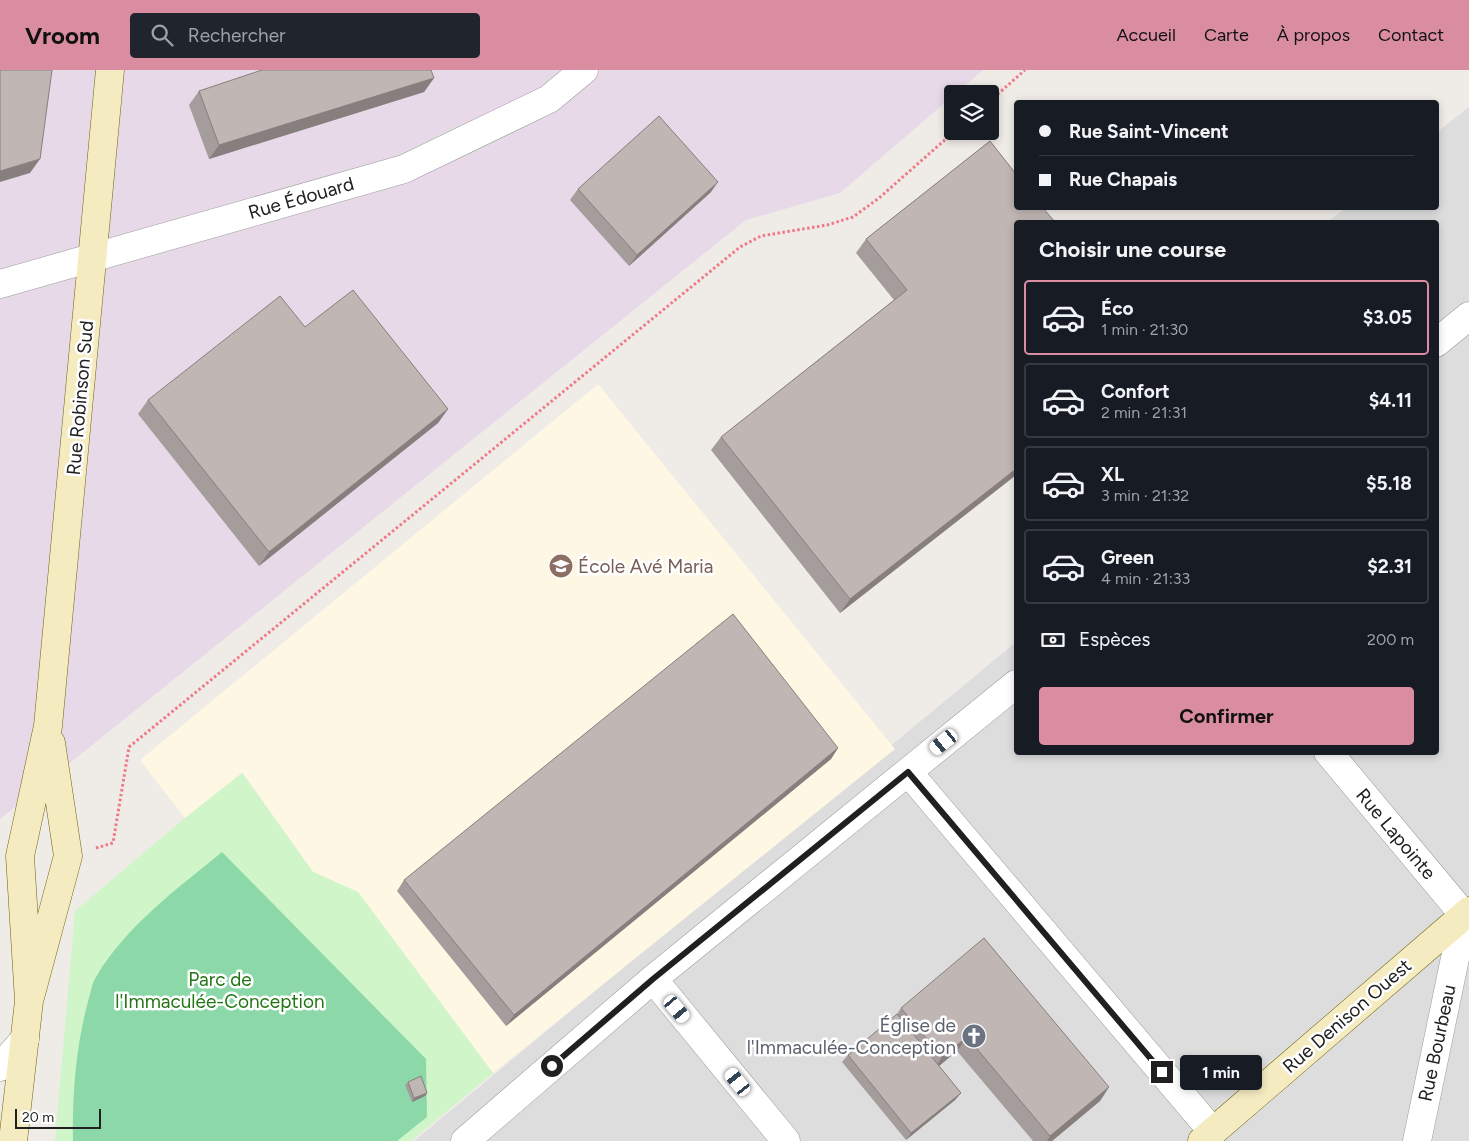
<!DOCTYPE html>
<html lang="fr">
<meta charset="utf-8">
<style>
:root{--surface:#171b24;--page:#20242c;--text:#f1f3f6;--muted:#9ea1a6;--line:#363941;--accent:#da8da0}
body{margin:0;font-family:Figtree,sans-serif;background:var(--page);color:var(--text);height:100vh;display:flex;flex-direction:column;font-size:19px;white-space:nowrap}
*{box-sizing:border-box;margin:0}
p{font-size:16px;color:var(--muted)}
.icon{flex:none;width:28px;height:28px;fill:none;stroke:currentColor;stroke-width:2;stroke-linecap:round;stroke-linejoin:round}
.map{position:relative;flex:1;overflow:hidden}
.panel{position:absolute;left:1014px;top:150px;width:425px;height:535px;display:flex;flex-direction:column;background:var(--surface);border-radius:5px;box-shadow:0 2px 8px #0003}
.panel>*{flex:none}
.banner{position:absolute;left:1014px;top:30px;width:425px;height:110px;border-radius:5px;box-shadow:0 2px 8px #0003;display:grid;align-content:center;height:110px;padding:0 25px;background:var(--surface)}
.controls{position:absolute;left:944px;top:15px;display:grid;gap:10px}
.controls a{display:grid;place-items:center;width:55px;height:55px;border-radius:5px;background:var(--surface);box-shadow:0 2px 8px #0003;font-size:25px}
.scale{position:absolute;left:15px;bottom:12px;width:86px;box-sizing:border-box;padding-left:5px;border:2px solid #202020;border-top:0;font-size:14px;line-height:18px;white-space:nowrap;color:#202020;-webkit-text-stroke:4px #fff;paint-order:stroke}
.end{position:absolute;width:22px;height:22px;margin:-11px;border:6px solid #202020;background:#fff;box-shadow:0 0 0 2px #fff}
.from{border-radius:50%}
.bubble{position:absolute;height:35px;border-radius:5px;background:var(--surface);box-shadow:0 2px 8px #0003;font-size:16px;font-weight:700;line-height:35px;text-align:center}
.car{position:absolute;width:15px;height:30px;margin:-15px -8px;border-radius:6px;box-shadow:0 0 4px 1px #0007;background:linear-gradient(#fff 24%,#345 0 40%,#fff 0 76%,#345 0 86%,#fff 0)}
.banner b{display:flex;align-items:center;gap:18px;height:48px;font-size:19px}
.banner b+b{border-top:1px solid var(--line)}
.banner i{width:12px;height:12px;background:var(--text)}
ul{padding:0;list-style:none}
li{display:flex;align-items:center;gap:15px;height:75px;margin:0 10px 8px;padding:0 15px;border:2px solid var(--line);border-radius:5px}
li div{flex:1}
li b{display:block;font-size:19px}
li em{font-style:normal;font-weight:700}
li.selected{border-color:var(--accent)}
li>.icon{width:45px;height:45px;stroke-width:1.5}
h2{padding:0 25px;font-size:22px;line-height:60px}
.pay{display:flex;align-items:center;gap:12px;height:55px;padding:0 25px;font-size:19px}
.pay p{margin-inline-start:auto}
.button{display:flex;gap:10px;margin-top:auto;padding:10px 25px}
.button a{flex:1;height:58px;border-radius:5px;background:var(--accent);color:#111;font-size:20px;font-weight:700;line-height:58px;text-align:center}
header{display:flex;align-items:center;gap:30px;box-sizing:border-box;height:70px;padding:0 25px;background:var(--accent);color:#111}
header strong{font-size:24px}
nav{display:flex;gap:28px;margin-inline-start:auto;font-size:18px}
.search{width:350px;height:45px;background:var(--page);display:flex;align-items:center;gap:12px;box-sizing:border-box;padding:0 18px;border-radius:5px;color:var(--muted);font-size:19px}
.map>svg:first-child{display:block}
</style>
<header>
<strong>Vroom</strong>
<div class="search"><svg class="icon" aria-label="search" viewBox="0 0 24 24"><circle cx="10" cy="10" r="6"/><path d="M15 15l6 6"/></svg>Rechercher</div>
<nav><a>Accueil</a><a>Carte</a><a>À propos</a><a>Contact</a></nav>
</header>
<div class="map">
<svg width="1469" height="1071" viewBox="0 0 1469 1071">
<rect width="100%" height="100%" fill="#efebe7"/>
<!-- residential -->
<path fill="#dedddd" d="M 1469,37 L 1469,1071 L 414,1071 L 1016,572 L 1016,682 L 1436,682 L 1436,152 L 1327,152 L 1346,138 L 1436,138 L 1436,63 Z"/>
<!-- industrial -->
<path fill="#e7d9e8" d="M 0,0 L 983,0 L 840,123 L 746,150 L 0,749 Z"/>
<!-- education -->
<path fill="#fdf7e3" d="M 598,314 L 895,679 L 493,1003 L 358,822 L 313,802 L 243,703 L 185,748 L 140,690 Z"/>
<!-- park -->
<path fill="#cff5c8" d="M 242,703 L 313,802 L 358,822 L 493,1003 L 411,1071 L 55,1071 L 75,841 L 185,748 Z"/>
<!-- pitch -->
<path fill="#8cd8a9" d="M 222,782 L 426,989 L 427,1047 L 397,1071 L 73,1071 C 72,1024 76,974 89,928 C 91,922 92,913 96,907 C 126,856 177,819 222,782 Z"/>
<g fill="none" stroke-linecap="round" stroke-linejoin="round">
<defs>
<path id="street" d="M 0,214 L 404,99 L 549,29 L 584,0
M 1436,273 L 1469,246
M 1328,682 L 1464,845 L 1417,1071
M 908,702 L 1213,1062
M 653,909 L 786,1071
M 0,997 L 25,969
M 465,1071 L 653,909 L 1016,614"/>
<path id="secondary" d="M 29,931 L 20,786 L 48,656 L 110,0
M 13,1071 L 29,931 L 68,786 L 51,673
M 1202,1071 L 1469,841"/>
</defs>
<!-- street casing -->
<use href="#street" stroke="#9d9d9d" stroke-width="29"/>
<!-- secondary casing -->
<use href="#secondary" stroke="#6f640e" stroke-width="29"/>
<!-- path -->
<path stroke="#ef7987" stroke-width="3" stroke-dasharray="2.5 2.5" stroke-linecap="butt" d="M 990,31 L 1025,0
M 96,778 L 113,773 L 129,677 L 740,177 L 761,166 L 827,155 L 853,147 L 879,128 L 955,61"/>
<!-- street -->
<use href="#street" stroke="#fff" stroke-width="28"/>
<!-- secondary -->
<use href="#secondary" stroke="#f5ebc0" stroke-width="28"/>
</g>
<!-- wall -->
<path fill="#a59d9b" d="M 434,8 L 424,22 L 209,89 L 189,35 L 199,21 Z
M 990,71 L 1016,405 L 840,543 L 711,380 L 721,367 L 894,230 L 856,183 L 866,169 Z
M 578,119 L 711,122 L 629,196 L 570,130 Z
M 148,330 L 448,339 L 438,353 L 259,496 L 138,344 Z
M 838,678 L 831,689 L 506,956 L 397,821 L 404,810 Z
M 901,938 L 1109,1017 L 1100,1031 L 1052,1071 L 1033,1071 L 957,981 L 939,996 L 961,1023 L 955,1030 L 906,1070 L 842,992 L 848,985 L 897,944 Z
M 408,1012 L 427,1023 L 425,1026 L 412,1032 L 405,1015 Z"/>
<!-- shaded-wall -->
<path fill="#867f7e" d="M 434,8 L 424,22 L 209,89 L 219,75 Z
M 40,89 L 30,103 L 0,112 L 0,101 Z
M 718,112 L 711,122 L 629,196 L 637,185 Z
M 448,339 L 438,353 L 259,496 L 269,482 Z
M 1016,399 L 1016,405 L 840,543 L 850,529 Z
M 838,678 L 831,689 L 506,956 L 514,945 Z
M 967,967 L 957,981 L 933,1001 L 942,987 Z
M 1109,1017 L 1100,1031 L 1052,1071 L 1047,1071 L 1050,1066 Z
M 427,1023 L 425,1026 L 412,1032 L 414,1028 Z
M 961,1023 L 955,1030 L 906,1070 L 911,1063 Z"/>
<!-- building -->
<path fill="#c0b6b4" stroke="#867f7e" d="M 0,0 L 52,0 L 40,89 L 0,101 Z
M 262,0 L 431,0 L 434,8 L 219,75 L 199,21 Z
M 659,46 L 718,112 L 637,185 L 578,119 Z
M 990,71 L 1016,104 L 1016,138 L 1043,138 L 1055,152 L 1016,152 L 1016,399 L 850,529 L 721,367 L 907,220 L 866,169 Z
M 353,220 L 448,339 L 269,482 L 148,330 L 280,226 L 305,257 Z
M 733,544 L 838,678 L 514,945 L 404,810 Z
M 984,868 L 1109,1017 L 1050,1066 L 967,967 L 942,987 L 901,938 Z
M 897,944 L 961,1023 L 911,1063 L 848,985 Z
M 421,1006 L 427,1023 L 414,1028 L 408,1012 Z"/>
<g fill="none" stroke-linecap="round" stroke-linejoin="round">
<!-- route -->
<path stroke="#202020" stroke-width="6" d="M 552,996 L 653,909 L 908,702 L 1162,1002"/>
</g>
<!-- icons -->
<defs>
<symbol id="school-disc" viewBox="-11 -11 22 22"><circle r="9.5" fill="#8d6e63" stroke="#fff"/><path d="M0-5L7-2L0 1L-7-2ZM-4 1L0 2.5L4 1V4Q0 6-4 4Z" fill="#fff"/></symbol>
<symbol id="church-disc" viewBox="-11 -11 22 22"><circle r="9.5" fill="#6b7280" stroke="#fff"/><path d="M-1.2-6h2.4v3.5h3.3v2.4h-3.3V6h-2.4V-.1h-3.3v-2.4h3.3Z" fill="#fff"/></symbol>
</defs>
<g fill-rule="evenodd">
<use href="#school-disc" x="547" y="482" width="28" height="28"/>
<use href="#church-disc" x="960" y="952" width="28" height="28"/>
</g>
<g text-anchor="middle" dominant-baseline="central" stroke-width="5" stroke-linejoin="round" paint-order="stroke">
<!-- street labels -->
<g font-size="19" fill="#202020" stroke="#fff">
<text transform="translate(301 128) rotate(-16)">Rue Édouard</text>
<text transform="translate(80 328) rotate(-85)">Rue Robinson Sud</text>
<text transform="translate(1396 764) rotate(50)">Rue Lapointe</text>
<text transform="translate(1347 946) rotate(-41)">Rue Denison Ouest</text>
<text transform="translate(1437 973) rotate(-78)">Rue Bourbeau</text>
</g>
<!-- education labels -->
<g font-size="19" fill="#785e54" stroke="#fff" text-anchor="start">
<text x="578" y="496">École Avé Maria</text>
</g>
<!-- park labels -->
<g font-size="19" fill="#237615" stroke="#fff">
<text x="220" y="909">Parc de<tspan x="220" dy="22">l'Immaculée-Conception</tspan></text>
</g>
<!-- worship labels -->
<g font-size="19" fill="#5b616d" stroke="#fff" text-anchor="end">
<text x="956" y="955">Église de<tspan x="956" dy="22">l'Immaculée-Conception</tspan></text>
</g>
</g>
</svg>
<div class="controls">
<a><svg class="icon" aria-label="layers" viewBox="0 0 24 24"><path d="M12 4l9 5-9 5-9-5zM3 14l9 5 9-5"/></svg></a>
</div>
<div class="scale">20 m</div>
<i class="end from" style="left:552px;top:996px"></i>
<i class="end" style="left:1162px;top:1002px"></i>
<div class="bubble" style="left:1180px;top:985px;width:82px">1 min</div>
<i class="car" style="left:944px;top:672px;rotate:231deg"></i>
<i class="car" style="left:677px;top:939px;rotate:140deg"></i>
<i class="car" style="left:738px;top:1012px;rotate:321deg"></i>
<div class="banner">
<b><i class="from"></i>Rue Saint-Vincent</b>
<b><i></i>Rue Chapais</b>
</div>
<section class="panel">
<h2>Choisir une course</h2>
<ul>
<li class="selected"><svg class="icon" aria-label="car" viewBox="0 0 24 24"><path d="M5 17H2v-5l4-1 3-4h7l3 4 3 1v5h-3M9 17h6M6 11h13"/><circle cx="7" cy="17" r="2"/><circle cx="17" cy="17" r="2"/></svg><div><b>Éco</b><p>1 min · 21:30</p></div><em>$3.05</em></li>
<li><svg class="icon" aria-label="car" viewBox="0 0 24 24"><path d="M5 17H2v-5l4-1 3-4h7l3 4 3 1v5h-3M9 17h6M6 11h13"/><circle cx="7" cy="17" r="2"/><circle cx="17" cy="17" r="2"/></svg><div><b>Confort</b><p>2 min · 21:31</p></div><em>$4.11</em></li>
<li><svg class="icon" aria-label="car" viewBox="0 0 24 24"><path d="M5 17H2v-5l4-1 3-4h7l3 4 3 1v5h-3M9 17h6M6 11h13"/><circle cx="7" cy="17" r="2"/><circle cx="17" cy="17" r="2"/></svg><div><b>XL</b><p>3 min · 21:32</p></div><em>$5.18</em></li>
<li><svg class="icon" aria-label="car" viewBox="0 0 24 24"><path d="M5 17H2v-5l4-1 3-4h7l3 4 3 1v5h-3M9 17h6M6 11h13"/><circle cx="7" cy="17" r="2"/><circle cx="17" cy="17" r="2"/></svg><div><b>Green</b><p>4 min · 21:33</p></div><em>$2.31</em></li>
</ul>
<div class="pay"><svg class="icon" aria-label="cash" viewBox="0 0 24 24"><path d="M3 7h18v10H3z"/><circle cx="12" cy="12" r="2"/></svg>Espèces<p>200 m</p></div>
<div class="button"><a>Confirmer</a></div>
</section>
</div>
